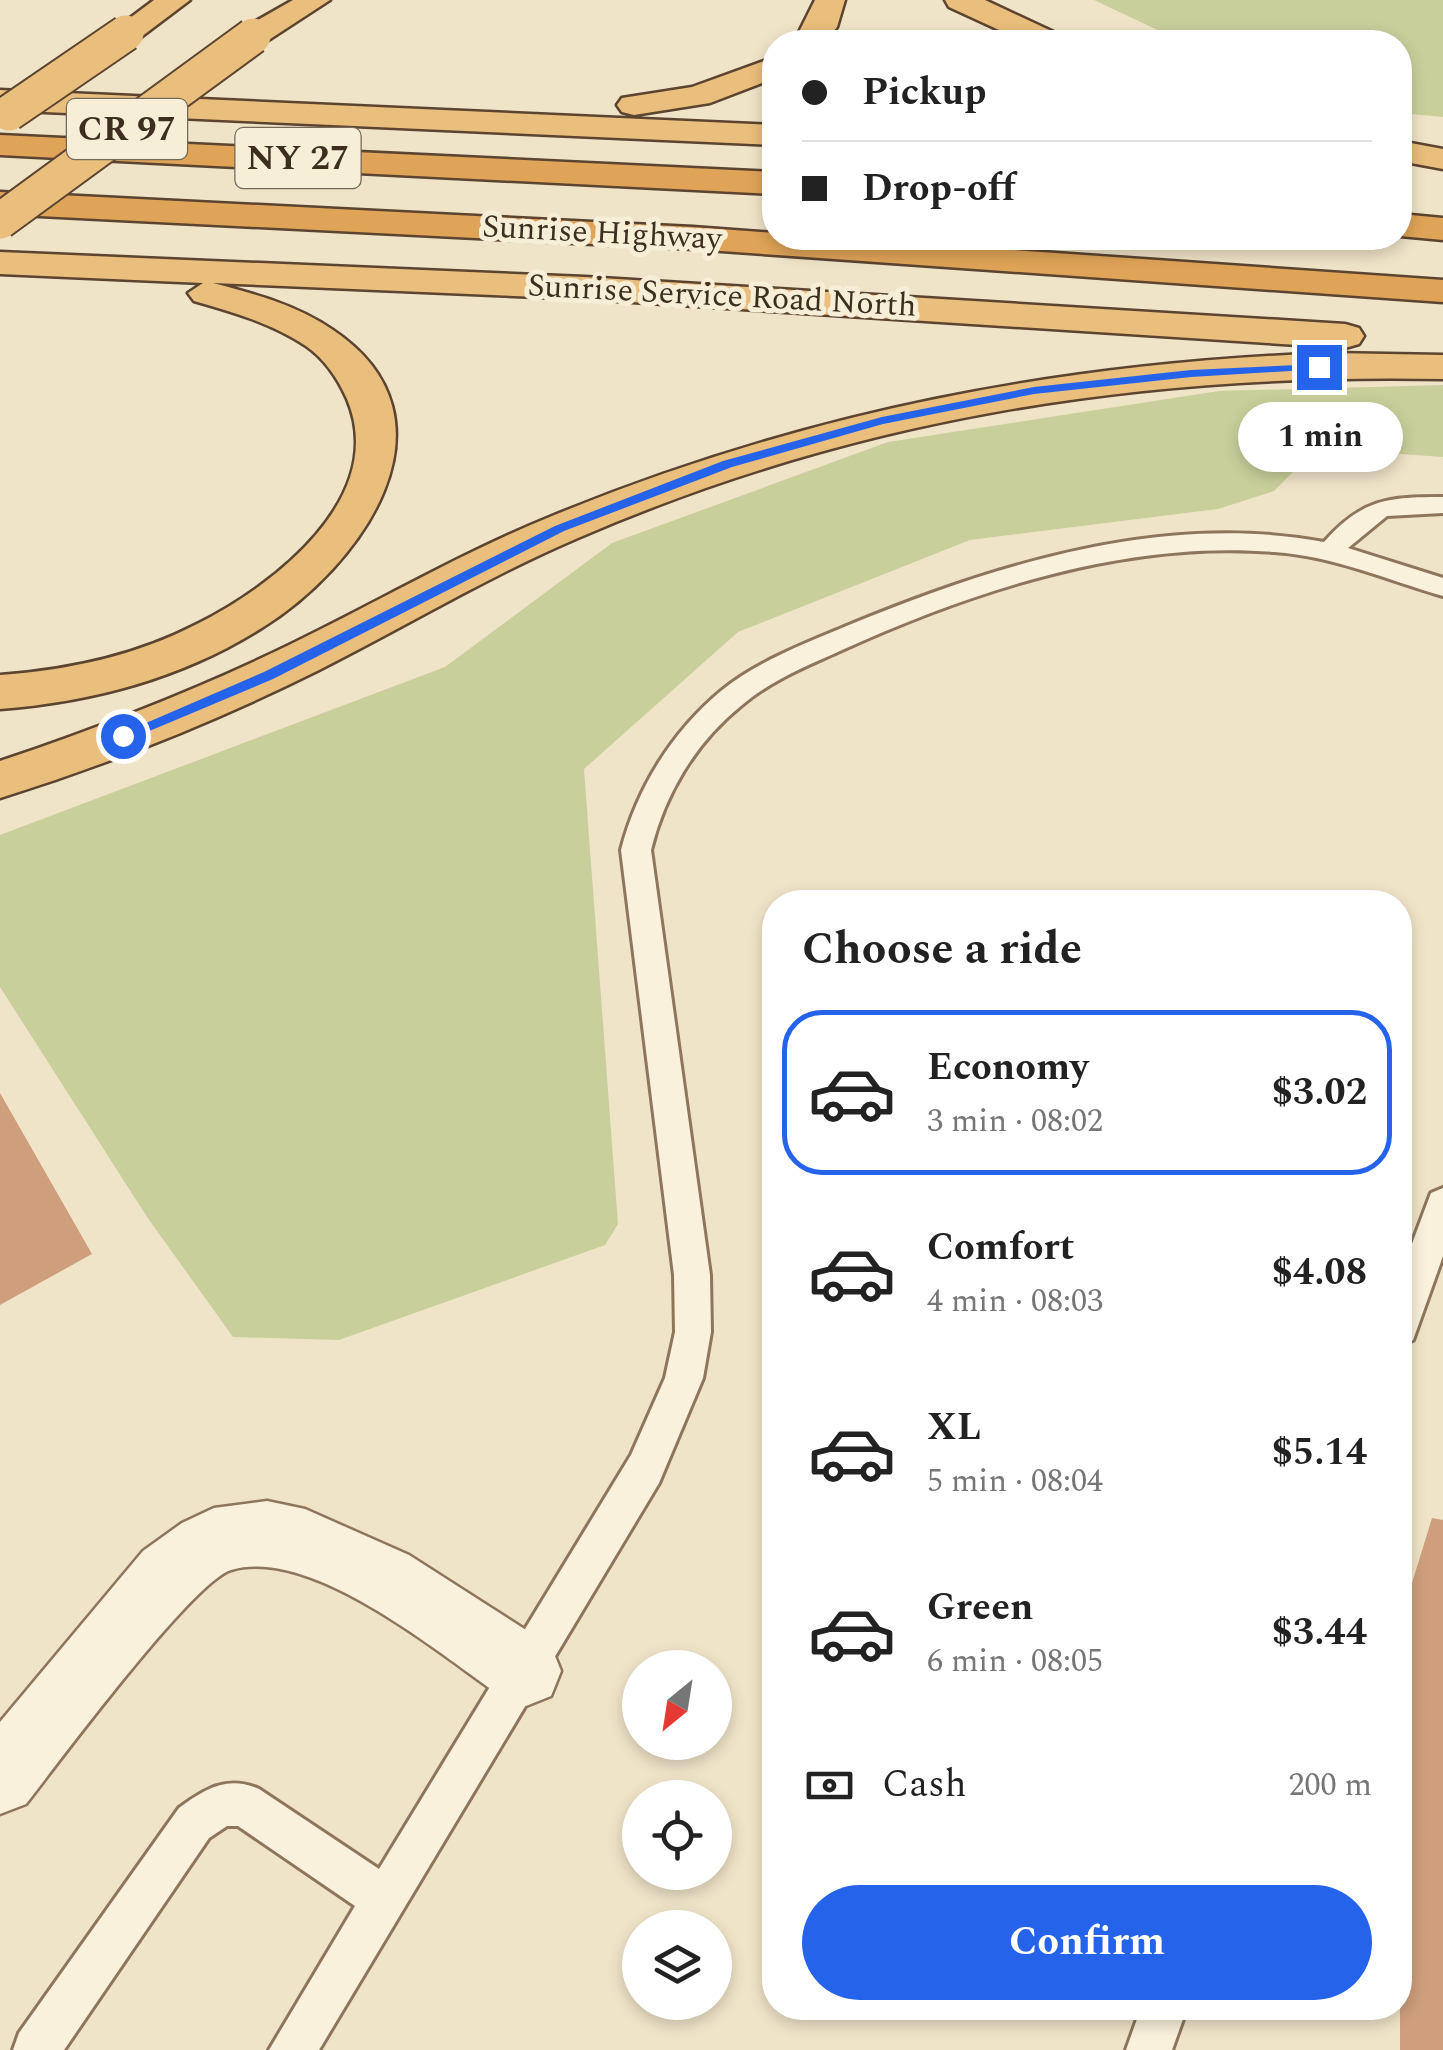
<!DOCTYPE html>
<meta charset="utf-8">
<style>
:root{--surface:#fff;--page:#f6f6f6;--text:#222;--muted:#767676;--line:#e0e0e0;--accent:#2563eb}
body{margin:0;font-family:Spectral,serif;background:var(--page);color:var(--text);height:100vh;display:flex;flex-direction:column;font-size:38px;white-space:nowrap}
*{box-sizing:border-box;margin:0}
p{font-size:32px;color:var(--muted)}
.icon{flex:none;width:55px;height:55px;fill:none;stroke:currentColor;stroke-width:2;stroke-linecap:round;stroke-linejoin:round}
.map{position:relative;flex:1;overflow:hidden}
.side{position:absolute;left:762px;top:890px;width:650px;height:1130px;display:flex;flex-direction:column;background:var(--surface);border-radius:40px;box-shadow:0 5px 15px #0003}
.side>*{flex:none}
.guide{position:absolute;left:762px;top:30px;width:650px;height:220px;border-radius:40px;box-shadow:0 5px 15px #0003;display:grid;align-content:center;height:220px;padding:0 40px;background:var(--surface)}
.needle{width:65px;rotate:210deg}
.buttons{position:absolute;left:622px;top:1650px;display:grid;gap:20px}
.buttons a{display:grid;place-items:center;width:110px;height:110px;border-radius:50%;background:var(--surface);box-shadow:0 5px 15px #0003;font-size:50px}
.end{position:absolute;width:45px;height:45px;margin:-22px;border:12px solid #2563eb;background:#fff;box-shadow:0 0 0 5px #fff}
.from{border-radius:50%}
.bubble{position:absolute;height:70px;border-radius:35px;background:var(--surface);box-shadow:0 5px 15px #0003;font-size:32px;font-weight:700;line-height:70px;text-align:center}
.guide b{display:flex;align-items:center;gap:35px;height:95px;font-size:38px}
.guide b+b{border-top:2px solid var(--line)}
.guide i{width:25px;height:25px;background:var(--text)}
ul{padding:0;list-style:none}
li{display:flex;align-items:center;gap:30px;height:165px;margin:0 20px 15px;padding:0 20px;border:5px solid transparent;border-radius:40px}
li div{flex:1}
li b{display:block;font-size:38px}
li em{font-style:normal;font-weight:700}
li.selected{border-color:var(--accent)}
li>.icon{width:90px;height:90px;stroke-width:1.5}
h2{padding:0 40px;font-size:45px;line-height:120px}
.pay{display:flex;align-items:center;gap:25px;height:110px;padding:0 40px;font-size:38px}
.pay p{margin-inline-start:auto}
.action{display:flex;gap:20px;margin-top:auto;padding:20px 40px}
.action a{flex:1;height:115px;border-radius:60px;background:var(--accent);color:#fff;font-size:40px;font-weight:700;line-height:115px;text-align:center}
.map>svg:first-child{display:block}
</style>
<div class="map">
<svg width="1443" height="2050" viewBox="0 0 1443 2050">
<rect width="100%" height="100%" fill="#f0e4c8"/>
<!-- green -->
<path fill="#c9cf9b" d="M 1094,0 L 1443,0 L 1443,117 L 1400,113 L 1400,42 L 1183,42 Z
M 1443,385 L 1443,457 L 1317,448 L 1274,491 L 1218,509 L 970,540 L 738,632 L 584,769 L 618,1224 L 605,1245 L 339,1340 L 233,1337 L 147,1217 L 0,987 L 0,835 L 445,667 L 612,543 L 888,442 L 1219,391 Z"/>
<!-- building -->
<path fill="#cf9f7d" d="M 0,1093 L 92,1254 L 0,1305 Z
M 1432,1518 L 1443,1520 L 1443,2050 L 1400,2050 L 1400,1622 Z"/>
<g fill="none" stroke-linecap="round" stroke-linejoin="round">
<defs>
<path id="service" d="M 1443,497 L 1443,513 L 1387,516 L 1348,548 L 1443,578 L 1443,596 C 1387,580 1334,556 1274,552 C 1127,540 974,590 842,650 C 807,666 771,680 742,705 C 696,742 665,793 651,850 L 710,1275 L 711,1332 L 703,1378 L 659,1483 L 319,2050 L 269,2050 L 355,1906 L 238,1826 L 227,1826 L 209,1838 L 64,2050 L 13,2050 L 19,2033 L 179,1808 C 205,1789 227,1775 259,1789 L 379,1869 L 631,1455 L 665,1378 L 675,1332 L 674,1275 L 621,850 C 637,788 672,732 721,691 C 758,661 806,643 849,625 C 996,564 1165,512 1324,542 C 1362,499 1388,497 1443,497 Z
M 1443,1188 L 1443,1256 L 1413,1340 L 1400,1345 L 1400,1276 L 1431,1193 Z
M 1141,2008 L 1187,2008 L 1172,2050 L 1126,2050 Z"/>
<path id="minor" d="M 267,1501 L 305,1509 L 409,1555 L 551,1646 L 561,1671 L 551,1696 L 526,1706 L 501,1696 C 438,1653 311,1546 231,1570 C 192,1582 59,1762 26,1804 L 0,1814 L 0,1722 L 143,1551 L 182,1523 L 214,1508 Z"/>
<path id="trunk" d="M 154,0 L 190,0 L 137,40 L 115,40 L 110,33 Z
M 293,0 L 330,0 L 264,43 L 242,43 L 237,36 L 242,29 Z
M 815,0 L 845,0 L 837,27 L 825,42 L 794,42 Z
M 945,0 L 985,0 L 1060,35 L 1065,42 L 1025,42 L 949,7 Z
M 775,57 L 775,78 L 710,103 L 634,115 L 622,112 L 617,105 L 622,98 L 692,87 Z
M 0,90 L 775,125 L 775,145 L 0,110 Z
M 1400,141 L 1443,149 L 1443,169 L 1400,161 Z
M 0,252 L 585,277 L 1345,324 L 1359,328 L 1364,336 L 1359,344 L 1345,348 L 585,299 L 213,283 C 255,294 297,305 333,330 C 467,420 360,568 260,629 C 182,678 91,702 0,709 L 0,675 C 69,670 135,656 197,624 C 273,586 389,498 347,399 C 338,379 325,359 306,346 C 271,323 233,312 194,301 L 188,293 L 203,283 L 0,274 Z
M 1331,353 L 1443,355 L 1443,379 C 1140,373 857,417 578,538 C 489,576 406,626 319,670 C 217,721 109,764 0,798 L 0,761 C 98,728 194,691 287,646 C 376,603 461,553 552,516 C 806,412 1057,363 1331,353 Z"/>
<path id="motorway" d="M 0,135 L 775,172 L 775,194 L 0,155 Z
M 0,192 L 693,227 L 775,233 L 775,238 L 841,238 L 1443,280 L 1443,302 L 693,249 L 0,214 Z
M 1400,214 L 1443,218 L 1443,240 L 1400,236 Z"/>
</defs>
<!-- service casing -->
<use href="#service" stroke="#8d765c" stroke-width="6"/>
<!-- minor casing -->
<use href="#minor" stroke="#8d765c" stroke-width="5"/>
<!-- trunk casing -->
<use href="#trunk" stroke="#5b4430" stroke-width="5"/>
<!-- motorway casing -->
<use href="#motorway" stroke="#5b4430" stroke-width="5"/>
<!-- service -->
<use href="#service" fill="#faf1dc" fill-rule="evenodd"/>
<!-- minor -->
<use href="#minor" fill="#faf1dc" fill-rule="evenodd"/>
<!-- trunk -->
<use href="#trunk" fill="#eabe7c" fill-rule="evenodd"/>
<!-- motorway -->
<use href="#motorway" fill="#e0a458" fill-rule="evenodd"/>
<defs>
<path id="trunk-bridge" d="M 9,113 L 126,33
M 0,221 L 253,36"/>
</defs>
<!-- trunk-bridge casing -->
<use href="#trunk-bridge" stroke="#5b4430" stroke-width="39" stroke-linecap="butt"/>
<!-- trunk-bridge -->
<use href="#trunk-bridge" stroke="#eabe7c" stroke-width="35"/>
</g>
<!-- route -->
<path fill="#2563eb" d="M 1319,364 L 1323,369 L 1191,377 L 1034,394 L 883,424 L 732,467 L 564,531 L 273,679 L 128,740 L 116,736 L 264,672 L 555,526 L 723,461 L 882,417 L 1034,387 L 1191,370 Z"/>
<g text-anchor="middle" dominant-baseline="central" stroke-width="10" stroke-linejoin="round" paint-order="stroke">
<!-- far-street labels -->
<g font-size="32" fill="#3d2e20" stroke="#f7eed8">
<text transform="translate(602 233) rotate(3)">Sunrise Highway</text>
<text transform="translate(722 296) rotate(3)">Sunrise Service Road North</text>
</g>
<!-- shield labels -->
<g fill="#f7eed8" stroke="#756857" stroke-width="2.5">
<rect x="67" y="99" width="120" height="60" rx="8"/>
<rect x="235.5" y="128" width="125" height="60" rx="8"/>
</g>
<g font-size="35" font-weight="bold" fill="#3d2e20">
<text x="127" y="129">CR 97</text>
<text x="298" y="158">NY 27</text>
</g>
</g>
</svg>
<div class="buttons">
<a><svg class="needle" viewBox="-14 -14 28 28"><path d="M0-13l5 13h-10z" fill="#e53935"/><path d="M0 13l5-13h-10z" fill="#767676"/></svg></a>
<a><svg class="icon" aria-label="locate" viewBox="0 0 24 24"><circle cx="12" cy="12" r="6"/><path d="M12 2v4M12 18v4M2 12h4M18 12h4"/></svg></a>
<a><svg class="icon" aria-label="layers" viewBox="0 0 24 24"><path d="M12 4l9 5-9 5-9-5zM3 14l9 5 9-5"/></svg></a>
</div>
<i class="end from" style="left:123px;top:736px"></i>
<i class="end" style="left:1319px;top:367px"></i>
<div class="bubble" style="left:1238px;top:402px;width:165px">1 min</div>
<div class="guide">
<b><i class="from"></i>Pickup</b>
<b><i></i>Drop-off</b>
</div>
<section class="side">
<h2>Choose a ride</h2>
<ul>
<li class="selected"><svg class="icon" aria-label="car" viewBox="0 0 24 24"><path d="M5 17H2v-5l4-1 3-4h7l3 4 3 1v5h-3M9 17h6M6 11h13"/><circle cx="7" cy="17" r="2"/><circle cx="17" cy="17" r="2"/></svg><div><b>Economy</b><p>3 min · 08:02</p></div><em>$3.02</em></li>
<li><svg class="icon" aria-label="car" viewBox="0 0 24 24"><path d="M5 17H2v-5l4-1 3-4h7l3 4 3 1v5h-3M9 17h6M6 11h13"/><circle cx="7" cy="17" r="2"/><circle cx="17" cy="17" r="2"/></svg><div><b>Comfort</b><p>4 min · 08:03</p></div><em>$4.08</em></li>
<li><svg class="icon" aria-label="car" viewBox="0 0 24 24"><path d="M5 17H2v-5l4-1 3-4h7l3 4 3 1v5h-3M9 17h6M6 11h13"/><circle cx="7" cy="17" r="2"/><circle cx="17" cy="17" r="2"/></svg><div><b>XL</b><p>5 min · 08:04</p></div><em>$5.14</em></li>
<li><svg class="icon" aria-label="car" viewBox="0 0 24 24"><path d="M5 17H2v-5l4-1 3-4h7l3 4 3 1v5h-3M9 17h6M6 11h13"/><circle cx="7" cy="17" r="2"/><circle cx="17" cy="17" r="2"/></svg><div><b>Green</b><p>6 min · 08:05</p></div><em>$3.44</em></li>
</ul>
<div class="pay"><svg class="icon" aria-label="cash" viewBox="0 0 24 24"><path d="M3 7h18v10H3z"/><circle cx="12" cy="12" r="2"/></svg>Cash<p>200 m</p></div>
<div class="action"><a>Confirm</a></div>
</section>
</div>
